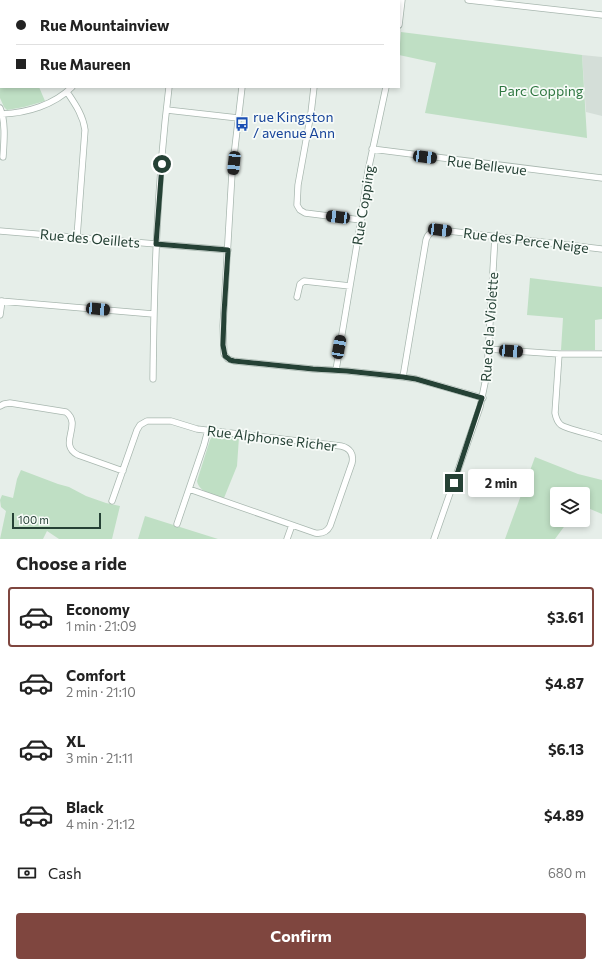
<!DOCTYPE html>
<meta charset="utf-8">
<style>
:root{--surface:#fff;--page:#f6f6f6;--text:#222;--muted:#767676;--line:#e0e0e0;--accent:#7f463f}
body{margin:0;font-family:Commissioner,sans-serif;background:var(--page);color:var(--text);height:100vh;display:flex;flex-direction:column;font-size:15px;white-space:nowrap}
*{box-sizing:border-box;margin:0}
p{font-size:13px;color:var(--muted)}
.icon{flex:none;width:22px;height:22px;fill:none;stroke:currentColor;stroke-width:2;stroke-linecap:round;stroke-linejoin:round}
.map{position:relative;height:539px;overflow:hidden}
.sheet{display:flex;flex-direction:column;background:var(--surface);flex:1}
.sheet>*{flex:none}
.top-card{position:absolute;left:0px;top:0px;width:400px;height:88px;box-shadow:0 2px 6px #0003;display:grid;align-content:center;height:88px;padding:0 16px;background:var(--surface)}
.fabs{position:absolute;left:550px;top:487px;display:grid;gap:8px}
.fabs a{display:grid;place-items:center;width:40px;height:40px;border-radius:4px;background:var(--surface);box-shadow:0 2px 6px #0003;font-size:20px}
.scale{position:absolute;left:12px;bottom:10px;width:89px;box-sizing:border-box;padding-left:4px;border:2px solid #254135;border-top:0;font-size:11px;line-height:14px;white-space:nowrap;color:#254135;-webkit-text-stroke:3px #f7fbf8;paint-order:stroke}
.end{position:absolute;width:18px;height:18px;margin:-9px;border:5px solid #254135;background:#fff;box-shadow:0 0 0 2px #fff}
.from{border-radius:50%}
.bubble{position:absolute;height:28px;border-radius:4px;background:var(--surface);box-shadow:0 2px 6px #0003;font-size:13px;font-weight:700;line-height:28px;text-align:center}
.car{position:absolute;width:12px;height:24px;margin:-12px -6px;border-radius:5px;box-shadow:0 0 3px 1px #0007;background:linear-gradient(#222 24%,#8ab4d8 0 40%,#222 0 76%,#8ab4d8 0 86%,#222 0)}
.top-card b{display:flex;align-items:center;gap:14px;height:38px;font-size:15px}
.top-card b+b{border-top:1px solid var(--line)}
.top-card i{width:10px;height:10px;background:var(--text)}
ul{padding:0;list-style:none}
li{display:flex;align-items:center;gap:12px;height:60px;margin:0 8px 6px;padding:0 8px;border:2px solid transparent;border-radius:4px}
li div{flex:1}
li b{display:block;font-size:15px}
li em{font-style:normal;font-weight:700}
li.on{border-color:var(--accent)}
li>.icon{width:36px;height:36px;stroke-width:1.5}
h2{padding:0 16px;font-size:18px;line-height:48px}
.pay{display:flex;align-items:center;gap:10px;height:44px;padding:0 16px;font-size:15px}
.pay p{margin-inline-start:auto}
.primary-button{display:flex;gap:8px;margin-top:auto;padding:8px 16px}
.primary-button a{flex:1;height:46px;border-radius:4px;background:var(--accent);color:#fff;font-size:16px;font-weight:700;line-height:46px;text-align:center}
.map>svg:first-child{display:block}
</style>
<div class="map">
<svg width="602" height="539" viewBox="0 0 602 539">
<rect width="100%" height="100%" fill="#e6eee9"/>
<!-- built -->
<path fill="#d4ded8" d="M 582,55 L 602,57 L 602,116 L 586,112 Z"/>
<!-- green -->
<path fill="#bfdfc4" d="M 0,0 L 175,0 L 1,1 L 1,87 L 39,87 L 45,101 L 24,107 L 7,110 L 4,107 L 0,98 Z
M 401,32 L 582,55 L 587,138 L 425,113 L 436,63 L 399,55 Z
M 530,278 L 602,287 L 602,319 L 595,320 L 595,350 L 561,350 L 563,318 L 527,315 Z
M 217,435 L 239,437 L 237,466 L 224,498 C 215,495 199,493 197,481 L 210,440 L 212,437 Z
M 535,457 L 578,474 L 602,480 L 602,514 L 583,506 L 583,494 L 557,494 L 557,520 L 569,520 L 555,539 L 505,539 Z
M 21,470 L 58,484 L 69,487 L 86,496 L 106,503 L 120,506 L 112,539 L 59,539 L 47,531 L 43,539 L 0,539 L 6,511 L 1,507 L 0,500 L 2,495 L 13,498 L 17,479 Z
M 145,516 L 218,539 L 138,539 Z"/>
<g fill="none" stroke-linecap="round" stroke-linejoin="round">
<defs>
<path id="street" d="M 468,0 L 602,15
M 180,1 L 180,0
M 399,25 L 402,0
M 242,87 L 232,173 L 223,326 L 224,354 L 228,359 L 234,361 L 313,369 L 347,371 L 403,377 L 416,379 L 483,398
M 314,87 L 311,113 L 298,185 L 297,205 L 300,210 L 305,213 L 361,220
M 67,92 C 75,104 83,115 85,130 L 77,237
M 0,108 C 6,122 4,142 3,157
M 167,110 L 238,118
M 2,114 C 27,113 54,105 72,87
M 372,149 L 602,178
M 0,231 L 228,250
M 297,297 L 300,284 L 304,281 L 350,286
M 0,301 L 153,314
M 0,315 L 2,301
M 488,349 L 559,354 L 602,354
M 559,354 L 555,413 C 556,418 557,422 561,425 C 569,430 592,434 602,438
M 336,370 L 361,220 L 368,171 L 386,87
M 403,377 L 426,240 C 428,233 433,230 440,230 L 602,249
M 153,379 C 154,281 157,184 169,87
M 0,406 L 4,404 L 10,403 L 66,412 C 83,425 57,444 78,455 L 123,471
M 112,501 L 137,430 L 140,425 L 147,421 L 171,421 L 197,429 L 341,446 C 350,448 354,454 352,463 L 330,526 C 327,532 322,534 315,533 L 189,489
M 177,524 L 204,445 L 208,430
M 287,539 L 292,525
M 434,539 L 480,407 L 487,373 L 495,236"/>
</defs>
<!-- street casing -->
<use href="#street" stroke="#a8b7af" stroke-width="7"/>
<!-- street -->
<use href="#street" stroke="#fff" stroke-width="5.5"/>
</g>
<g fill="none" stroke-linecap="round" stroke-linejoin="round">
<!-- route -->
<path stroke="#254135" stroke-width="5" d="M 162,164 L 156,244 L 228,250 L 224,313 L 223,345 L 225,356 L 230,360 L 234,361 L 313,369 L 347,371 L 403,377 L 416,379 L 482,398 L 454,483"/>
</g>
<!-- icons -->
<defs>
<symbol id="bus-bare" viewBox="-9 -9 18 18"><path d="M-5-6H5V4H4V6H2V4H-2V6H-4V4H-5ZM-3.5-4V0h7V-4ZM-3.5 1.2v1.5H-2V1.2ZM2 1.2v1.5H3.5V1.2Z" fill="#1a4fb4" stroke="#f7fbf8" stroke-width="2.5" paint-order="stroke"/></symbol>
</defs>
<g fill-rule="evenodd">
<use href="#bus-bare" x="232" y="114" width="20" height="20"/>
</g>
<g text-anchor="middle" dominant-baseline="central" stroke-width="3.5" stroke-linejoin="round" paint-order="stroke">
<!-- park labels -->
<g font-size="14" fill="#2f7741" stroke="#f7fbf8">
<text x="541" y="90">Parc Copping</text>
</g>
<!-- transit labels -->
<g font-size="14" fill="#164399" stroke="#f7fbf8" text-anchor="start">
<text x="253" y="116">rue Kingston<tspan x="253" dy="16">/ avenue Ann</tspan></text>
</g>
<!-- street labels -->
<g font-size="14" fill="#254135" stroke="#f7fbf8">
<text transform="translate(487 165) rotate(7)">Rue Bellevue</text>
<text transform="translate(363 205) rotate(-81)">Rue Copping</text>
<text transform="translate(90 238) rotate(5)">Rue des Oeillets</text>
<text transform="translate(526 240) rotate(7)">Rue des Perce Neige</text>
<text transform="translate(489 327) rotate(-86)">Rue de la Violette</text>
<text transform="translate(272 438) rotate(7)">Rue Alphonse Richer</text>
</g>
</g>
</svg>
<div class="fabs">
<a><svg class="icon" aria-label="layers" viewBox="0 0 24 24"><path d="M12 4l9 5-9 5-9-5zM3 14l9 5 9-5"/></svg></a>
</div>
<div class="scale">100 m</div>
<i class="end from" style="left:162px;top:164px"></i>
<i class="end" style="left:454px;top:483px"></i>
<div class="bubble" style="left:468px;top:469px;width:66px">2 min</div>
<i class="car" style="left:425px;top:157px;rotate:97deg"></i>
<i class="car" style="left:234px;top:163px;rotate:186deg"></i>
<i class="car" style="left:338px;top:217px;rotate:277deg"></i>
<i class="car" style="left:440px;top:230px;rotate:97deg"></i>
<i class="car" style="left:98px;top:309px;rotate:95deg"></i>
<i class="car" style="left:339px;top:347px;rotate:10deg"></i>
<i class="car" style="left:511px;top:351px;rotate:94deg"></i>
<div class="top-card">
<b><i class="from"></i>Rue Mountainview</b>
<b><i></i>Rue Maureen</b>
</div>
</div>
<section class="sheet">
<h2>Choose a ride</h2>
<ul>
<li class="on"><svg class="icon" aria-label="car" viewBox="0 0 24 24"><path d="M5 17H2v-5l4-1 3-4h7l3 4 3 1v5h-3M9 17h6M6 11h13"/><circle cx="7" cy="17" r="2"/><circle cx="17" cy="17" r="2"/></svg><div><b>Economy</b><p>1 min · 21:09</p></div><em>$3.61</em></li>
<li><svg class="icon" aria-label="car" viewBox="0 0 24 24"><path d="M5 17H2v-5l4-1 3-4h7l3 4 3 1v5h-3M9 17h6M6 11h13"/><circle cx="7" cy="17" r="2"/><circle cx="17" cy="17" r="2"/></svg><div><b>Comfort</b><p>2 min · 21:10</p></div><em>$4.87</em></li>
<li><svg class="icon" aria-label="car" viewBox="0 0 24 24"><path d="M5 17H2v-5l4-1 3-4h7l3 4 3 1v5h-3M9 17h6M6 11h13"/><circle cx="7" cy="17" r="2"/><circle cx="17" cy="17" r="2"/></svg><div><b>XL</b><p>3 min · 21:11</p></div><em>$6.13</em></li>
<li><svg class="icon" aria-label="car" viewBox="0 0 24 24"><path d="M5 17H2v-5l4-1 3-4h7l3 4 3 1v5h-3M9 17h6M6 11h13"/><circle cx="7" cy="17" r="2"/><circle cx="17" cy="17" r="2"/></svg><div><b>Black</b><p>4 min · 21:12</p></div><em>$4.89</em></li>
</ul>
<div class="pay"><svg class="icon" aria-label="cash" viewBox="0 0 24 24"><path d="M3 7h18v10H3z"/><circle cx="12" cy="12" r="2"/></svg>Cash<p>680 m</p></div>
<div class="primary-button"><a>Confirm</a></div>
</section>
